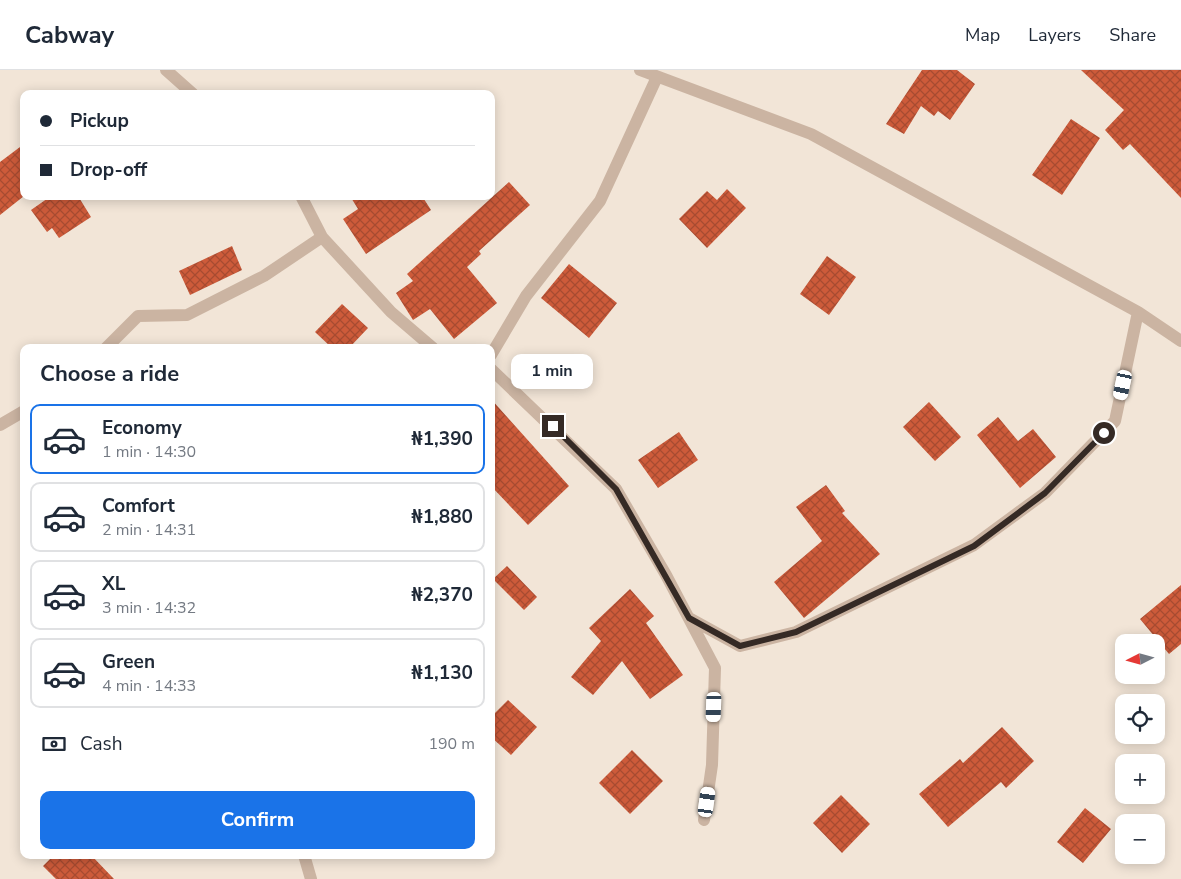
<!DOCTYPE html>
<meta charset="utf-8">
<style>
:root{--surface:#fff;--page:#f2f2f3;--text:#1f2937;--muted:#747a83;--line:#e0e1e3;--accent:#1a73e8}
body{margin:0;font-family:"Nunito Sans",sans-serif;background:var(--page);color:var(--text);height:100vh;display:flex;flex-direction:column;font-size:19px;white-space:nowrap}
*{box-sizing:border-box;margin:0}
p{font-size:16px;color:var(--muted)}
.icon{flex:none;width:28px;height:28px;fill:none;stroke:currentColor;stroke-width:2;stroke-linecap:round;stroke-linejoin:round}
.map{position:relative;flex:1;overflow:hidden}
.sheet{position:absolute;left:20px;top:274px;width:475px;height:515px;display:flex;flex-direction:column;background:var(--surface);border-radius:10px;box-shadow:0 2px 12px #0003}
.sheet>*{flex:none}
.top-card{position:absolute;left:20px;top:20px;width:475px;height:110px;border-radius:10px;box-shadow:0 2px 12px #0003;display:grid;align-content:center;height:110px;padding:0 20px;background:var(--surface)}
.needle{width:32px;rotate:264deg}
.tools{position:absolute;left:1115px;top:564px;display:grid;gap:10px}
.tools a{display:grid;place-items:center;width:50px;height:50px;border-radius:10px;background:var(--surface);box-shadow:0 2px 12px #0003;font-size:25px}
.end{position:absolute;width:22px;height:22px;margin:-11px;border:6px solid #352a25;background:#fff;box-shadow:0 0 0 2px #fff}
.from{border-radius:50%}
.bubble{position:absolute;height:35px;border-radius:10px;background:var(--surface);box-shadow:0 2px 12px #0003;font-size:16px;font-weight:700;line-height:35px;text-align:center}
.car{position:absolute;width:15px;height:30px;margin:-15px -8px;border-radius:6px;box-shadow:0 0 4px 1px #0007;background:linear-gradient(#fff 24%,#345 0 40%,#fff 0 76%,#345 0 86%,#fff 0)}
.top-card b{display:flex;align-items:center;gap:18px;height:48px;font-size:19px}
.top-card b+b{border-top:1px solid var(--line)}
.top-card i{width:12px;height:12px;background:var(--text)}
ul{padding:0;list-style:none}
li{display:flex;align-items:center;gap:15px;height:70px;margin:0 10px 8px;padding:0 10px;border:2px solid var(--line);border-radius:10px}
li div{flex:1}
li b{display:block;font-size:19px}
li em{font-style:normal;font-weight:700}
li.selected{border-color:var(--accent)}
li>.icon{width:45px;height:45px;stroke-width:1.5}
h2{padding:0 20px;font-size:22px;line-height:60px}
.pay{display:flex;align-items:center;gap:12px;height:55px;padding:0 20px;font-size:19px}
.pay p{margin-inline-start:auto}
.cta{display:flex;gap:10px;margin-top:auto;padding:10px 20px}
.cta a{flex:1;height:58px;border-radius:10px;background:var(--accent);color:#fff;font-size:20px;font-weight:700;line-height:58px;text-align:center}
header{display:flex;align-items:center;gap:30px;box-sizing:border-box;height:70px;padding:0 25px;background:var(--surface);border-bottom:1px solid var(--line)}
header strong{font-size:24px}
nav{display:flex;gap:28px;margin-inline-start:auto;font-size:18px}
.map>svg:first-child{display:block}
</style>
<header>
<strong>Cabway</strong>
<nav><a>Map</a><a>Layers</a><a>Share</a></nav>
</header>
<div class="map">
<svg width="1181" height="809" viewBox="0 0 1181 809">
<defs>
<pattern id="building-cross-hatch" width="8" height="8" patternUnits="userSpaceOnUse" patternTransform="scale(1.25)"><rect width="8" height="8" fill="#cd5b3a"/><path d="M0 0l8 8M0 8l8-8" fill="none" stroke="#a74b31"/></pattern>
</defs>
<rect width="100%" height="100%" fill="#f2e5d7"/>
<!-- building -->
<path fill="url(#building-cross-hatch)" d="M 922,0 L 957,0 L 975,14 L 950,50 L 938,41 L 934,46 L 921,36 L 904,64 L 886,54 Z
M 1081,0 L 1181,0 L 1181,128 L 1130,74 L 1123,80 L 1105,60 L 1124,40 Z
M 1071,49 L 1100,68 L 1062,125 L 1032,105 Z
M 24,74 L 24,126 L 0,145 L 0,92 Z
M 509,112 L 530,135 L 479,181 L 481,184 L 467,197 L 497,233 L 454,269 L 430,239 L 413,250 L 396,223 L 413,211 L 407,204 Z
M 727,119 L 746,138 L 707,178 L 679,149 L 707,121 L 717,130 Z
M 51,126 L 78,126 L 91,147 L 59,168 L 52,158 L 47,162 L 31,140 Z
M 350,126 L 422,126 L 431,140 L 366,184 L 343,149 L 358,139 Z
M 232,176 L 242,200 L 190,225 L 179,201 Z
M 827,186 L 856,207 L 829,245 L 800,224 Z
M 569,194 L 617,233 L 589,268 L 541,228 Z
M 342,234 L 368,258 L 349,278 L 332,278 L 315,262 Z
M 491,329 L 569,416 L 528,455 L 491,416 Z
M 929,332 L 961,367 L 935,391 L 903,357 Z
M 998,347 L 1018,371 L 1033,359 L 1056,387 L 1020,418 L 977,365 Z
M 679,362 L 698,390 L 658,418 L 638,390 Z
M 826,415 L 845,441 L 842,443 L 880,484 L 804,548 L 774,512 L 822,471 L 796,437 Z
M 507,496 L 537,527 L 524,540 L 493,509 Z
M 1181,515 L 1181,574 L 1169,584 L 1140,549 Z
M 630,519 L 654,546 L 646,553 L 683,605 L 650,629 L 622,591 L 593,625 L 571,607 L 601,571 L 589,558 Z
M 508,630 L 537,657 L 511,685 L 491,667 L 491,647 Z
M 1002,657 L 1034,691 L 1006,718 L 1001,712 L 948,757 L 919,724 L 960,689 L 963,693 Z
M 632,680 L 663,711 L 630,744 L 599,713 Z
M 841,725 L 870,754 L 842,783 L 813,753 Z
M 1085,738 L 1111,759 L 1083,793 L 1057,772 Z
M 54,785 L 91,785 L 114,809 L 56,809 L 43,796 Z"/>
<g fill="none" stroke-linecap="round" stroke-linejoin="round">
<!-- street -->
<path stroke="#cbb4a2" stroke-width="12" d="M 166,0 L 193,24
M 640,0 L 811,64 L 1138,242 L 1181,271
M 301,126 L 322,167 L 391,242 L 433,278
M 106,278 L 138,246 L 187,245 L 264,206 L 322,167
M 491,285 L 526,226 L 600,131 L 657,7
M 491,299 L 616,419 L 666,505 L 715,598 L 712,695 L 704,750
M 0,355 L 24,341
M 689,548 L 740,576 L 796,562 L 974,475 L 1045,423 L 1115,351 L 1138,242
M 304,785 L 311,809"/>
</g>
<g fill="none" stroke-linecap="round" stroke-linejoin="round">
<!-- route -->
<path stroke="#352a25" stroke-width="6" d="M 553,356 L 616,419 L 689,548 L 740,576 L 796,562 L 974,476 L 1045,423 L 1104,363"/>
</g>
</svg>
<div class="tools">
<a><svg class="needle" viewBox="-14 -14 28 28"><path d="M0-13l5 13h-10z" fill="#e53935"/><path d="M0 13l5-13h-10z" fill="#747a83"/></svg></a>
<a><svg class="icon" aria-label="locate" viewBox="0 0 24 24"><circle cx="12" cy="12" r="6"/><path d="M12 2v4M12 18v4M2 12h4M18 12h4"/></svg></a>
<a>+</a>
<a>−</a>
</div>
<i class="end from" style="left:1104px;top:363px"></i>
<i class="end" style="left:553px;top:356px"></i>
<div class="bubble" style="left:511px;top:284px;width:82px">1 min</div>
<i class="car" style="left:1123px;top:315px;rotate:192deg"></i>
<i class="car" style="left:714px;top:637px;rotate:182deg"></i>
<i class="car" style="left:707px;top:732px;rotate:8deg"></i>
<div class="top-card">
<b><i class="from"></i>Pickup</b>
<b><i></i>Drop-off</b>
</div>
<section class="sheet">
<h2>Choose a ride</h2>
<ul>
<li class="selected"><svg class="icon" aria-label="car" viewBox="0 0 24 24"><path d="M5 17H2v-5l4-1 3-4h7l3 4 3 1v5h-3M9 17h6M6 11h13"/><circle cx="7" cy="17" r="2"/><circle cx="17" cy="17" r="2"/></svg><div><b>Economy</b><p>1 min · 14:30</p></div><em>₦1,390</em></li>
<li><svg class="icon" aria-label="car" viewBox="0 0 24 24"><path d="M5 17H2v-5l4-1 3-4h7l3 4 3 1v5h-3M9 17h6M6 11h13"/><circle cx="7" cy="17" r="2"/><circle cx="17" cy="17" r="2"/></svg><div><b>Comfort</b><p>2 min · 14:31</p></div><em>₦1,880</em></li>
<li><svg class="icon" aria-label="car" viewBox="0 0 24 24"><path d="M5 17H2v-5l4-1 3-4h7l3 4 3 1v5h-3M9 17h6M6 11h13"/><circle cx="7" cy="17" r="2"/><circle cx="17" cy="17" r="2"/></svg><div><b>XL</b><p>3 min · 14:32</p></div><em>₦2,370</em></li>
<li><svg class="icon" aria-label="car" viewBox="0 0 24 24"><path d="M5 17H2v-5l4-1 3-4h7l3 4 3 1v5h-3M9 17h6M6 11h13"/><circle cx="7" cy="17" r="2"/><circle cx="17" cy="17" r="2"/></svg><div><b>Green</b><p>4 min · 14:33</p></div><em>₦1,130</em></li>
</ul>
<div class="pay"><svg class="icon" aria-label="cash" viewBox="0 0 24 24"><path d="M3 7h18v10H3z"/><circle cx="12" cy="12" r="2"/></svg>Cash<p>190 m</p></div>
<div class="cta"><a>Confirm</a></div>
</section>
</div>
